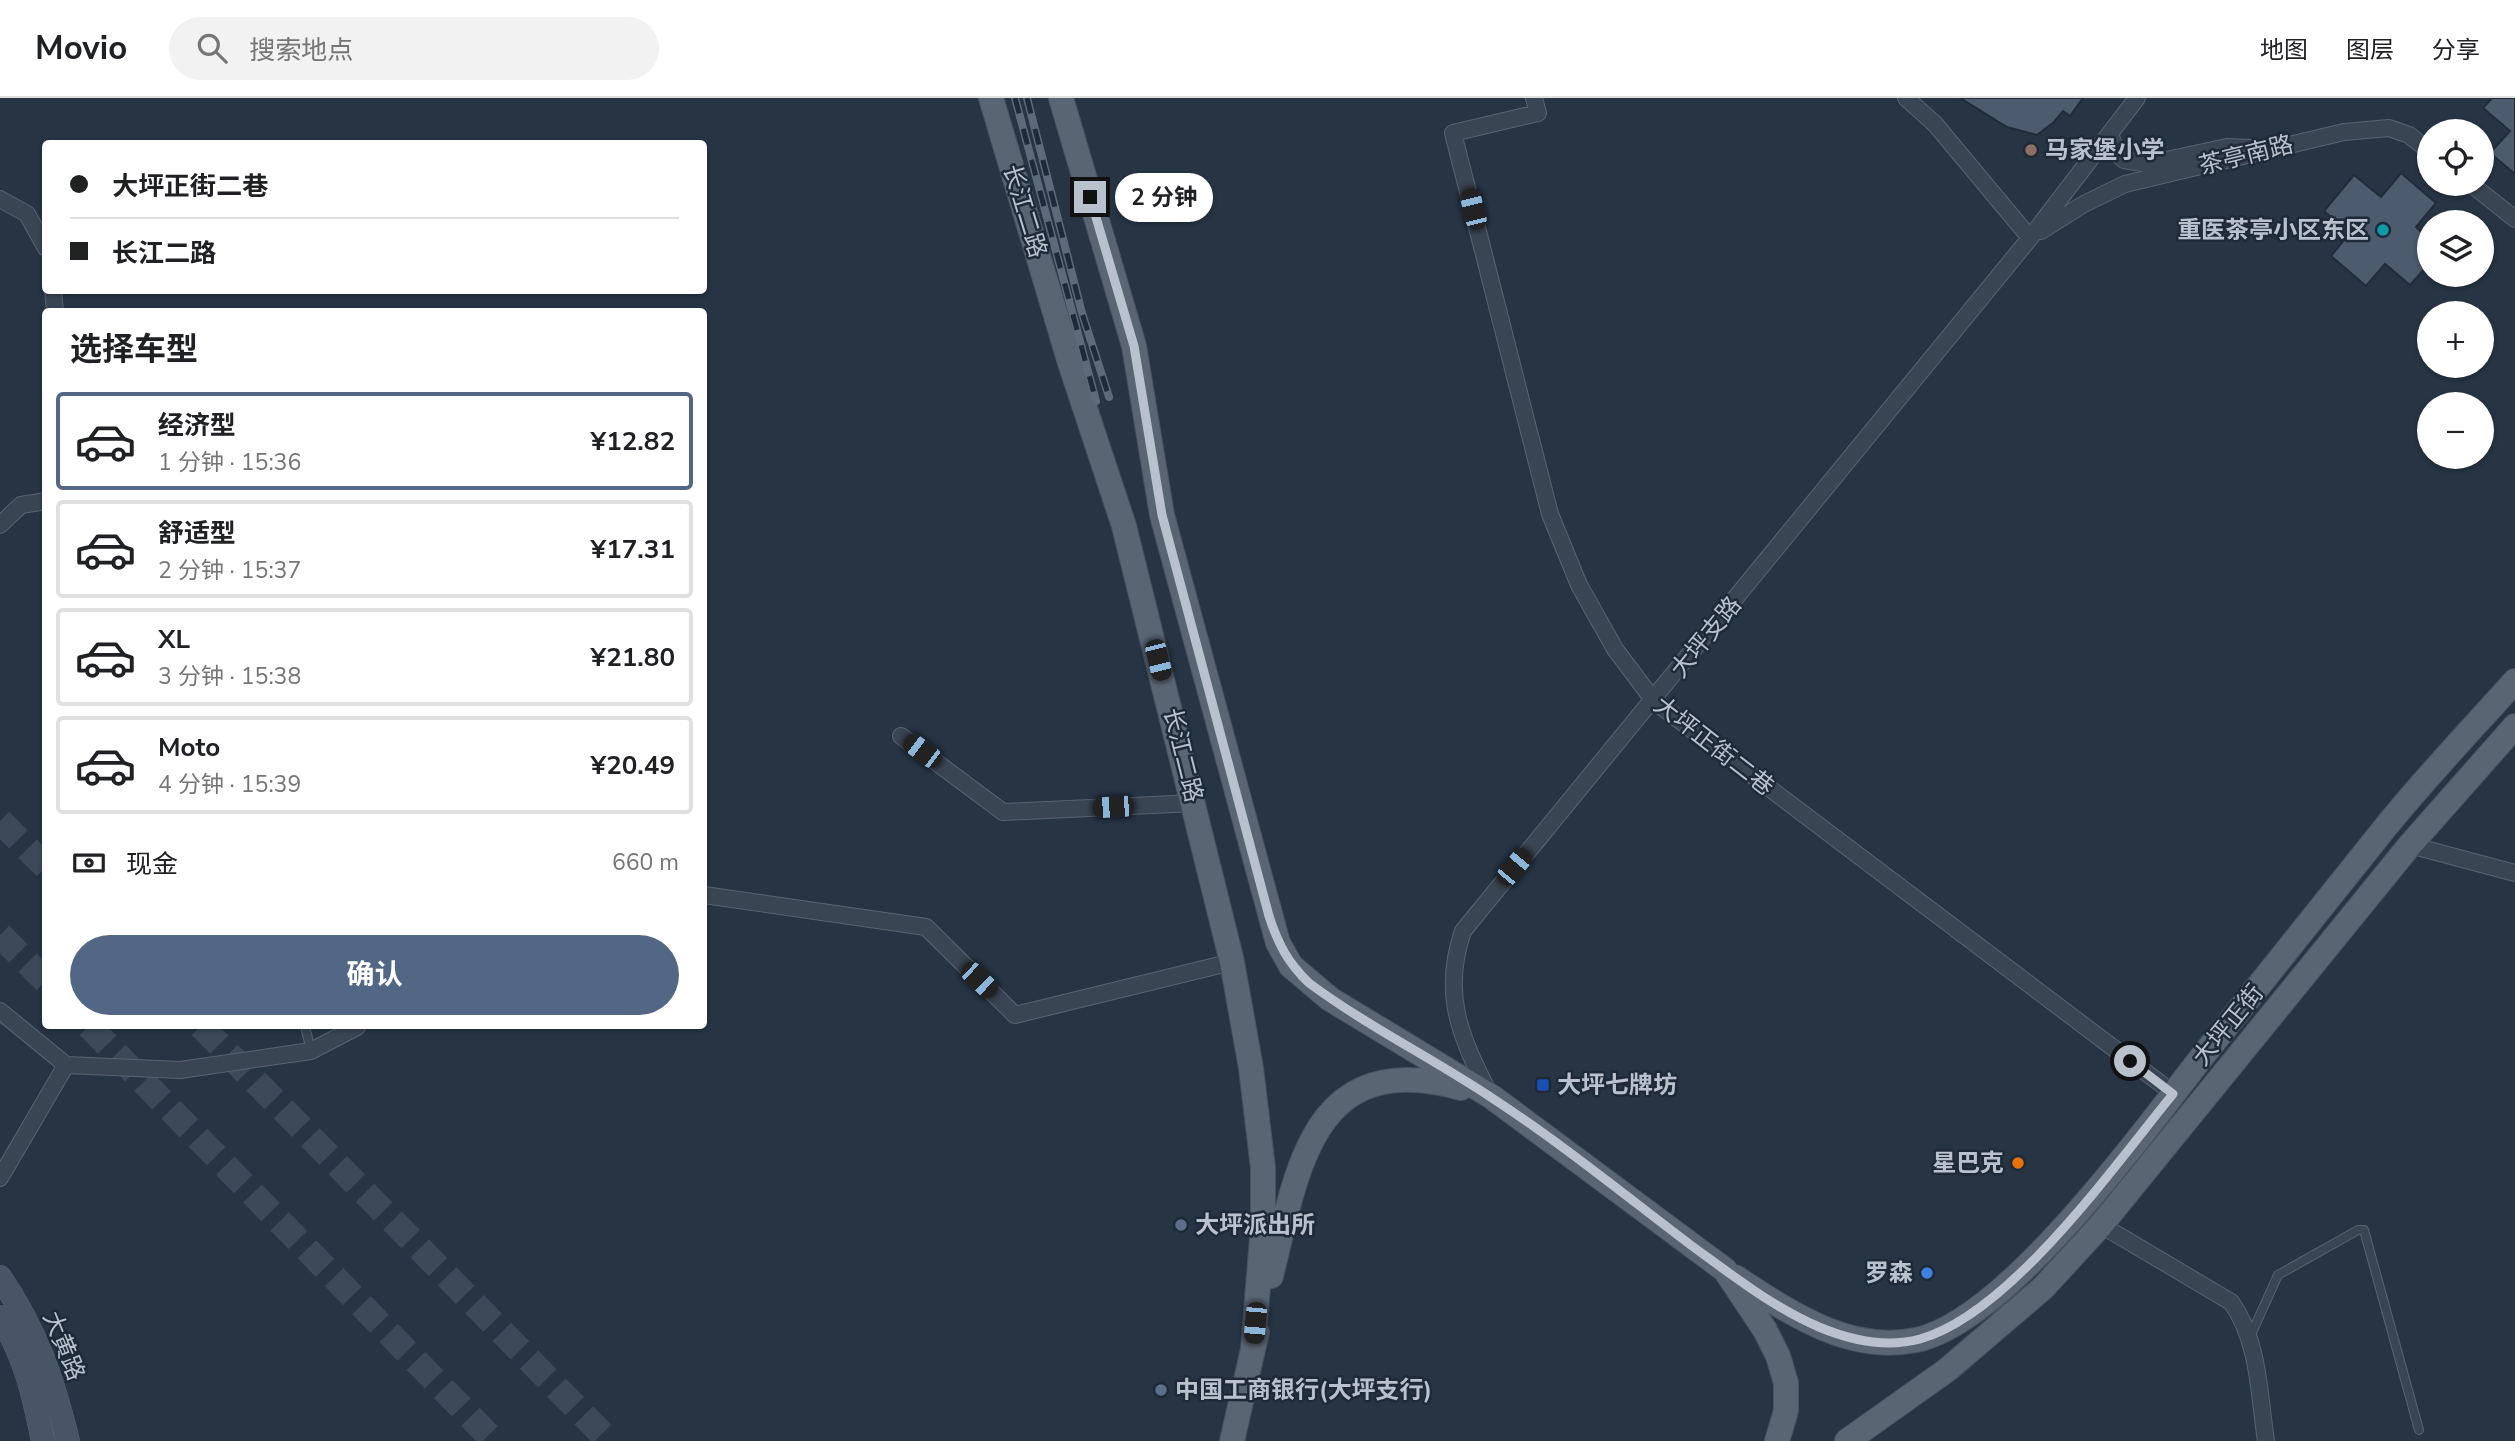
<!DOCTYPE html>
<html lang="zh">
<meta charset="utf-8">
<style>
:root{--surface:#fff;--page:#f2f2f2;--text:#202124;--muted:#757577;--line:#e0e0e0;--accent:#526785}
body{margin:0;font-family:"Nunito Sans","Noto Sans SC",sans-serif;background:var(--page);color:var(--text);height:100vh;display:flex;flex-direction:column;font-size:26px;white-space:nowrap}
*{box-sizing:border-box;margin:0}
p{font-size:23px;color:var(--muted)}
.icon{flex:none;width:38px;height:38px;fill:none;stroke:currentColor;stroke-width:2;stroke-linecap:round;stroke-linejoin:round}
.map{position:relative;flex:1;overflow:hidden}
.details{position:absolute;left:42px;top:210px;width:665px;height:721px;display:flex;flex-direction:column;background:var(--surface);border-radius:7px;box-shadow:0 2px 5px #0004}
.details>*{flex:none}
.hud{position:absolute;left:42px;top:42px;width:665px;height:154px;border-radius:7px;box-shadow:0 2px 5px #0004;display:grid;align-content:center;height:154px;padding:0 28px;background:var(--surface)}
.fabs{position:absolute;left:2417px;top:21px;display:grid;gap:14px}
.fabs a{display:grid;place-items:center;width:77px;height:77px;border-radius:50%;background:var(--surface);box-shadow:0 2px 5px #0004;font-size:35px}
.end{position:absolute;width:32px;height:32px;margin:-16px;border:9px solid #b8c1cd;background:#111;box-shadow:0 0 0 4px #111}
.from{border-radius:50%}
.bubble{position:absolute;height:49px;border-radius:24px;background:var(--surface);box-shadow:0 2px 5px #0004;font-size:23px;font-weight:700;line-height:49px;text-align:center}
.car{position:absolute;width:21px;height:42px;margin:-21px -10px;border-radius:9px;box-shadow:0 0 5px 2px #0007;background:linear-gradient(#222 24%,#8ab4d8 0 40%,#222 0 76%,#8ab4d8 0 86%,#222 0)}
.hud b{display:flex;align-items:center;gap:24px;height:66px;font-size:26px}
.hud b+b{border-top:2px solid var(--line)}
.hud i{width:18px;height:18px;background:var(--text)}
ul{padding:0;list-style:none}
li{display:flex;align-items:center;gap:21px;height:98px;margin:0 14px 10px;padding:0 14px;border:4px solid var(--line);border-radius:7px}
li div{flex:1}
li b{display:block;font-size:26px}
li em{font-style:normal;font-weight:700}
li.active{border-color:var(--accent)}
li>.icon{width:63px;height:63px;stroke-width:1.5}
h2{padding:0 28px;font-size:32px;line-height:84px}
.pay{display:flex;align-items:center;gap:18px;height:77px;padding:0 28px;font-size:26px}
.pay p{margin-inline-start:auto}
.cta{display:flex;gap:14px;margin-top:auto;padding:14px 28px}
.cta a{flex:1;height:80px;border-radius:42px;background:var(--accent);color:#fff;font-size:28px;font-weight:700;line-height:80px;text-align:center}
header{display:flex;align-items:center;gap:42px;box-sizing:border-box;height:98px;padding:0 35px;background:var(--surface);border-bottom:2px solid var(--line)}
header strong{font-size:33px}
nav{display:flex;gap:38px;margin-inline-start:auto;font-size:24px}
.search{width:490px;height:63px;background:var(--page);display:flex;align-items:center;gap:18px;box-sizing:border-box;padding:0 24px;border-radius:38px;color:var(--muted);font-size:26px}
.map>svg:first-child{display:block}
</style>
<header>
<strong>Movio</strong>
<div class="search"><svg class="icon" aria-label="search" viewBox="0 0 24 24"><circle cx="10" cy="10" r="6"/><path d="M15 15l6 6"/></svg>搜索地点</div>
<nav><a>地图</a><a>图层</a><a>分享</a></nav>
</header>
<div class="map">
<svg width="2515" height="1343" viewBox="0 0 2515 1343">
<rect width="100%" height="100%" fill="#263444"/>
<!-- building -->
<path fill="#4c5b6d" stroke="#212c3b" stroke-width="2" d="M 1960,0 L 2083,0 L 2070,18 L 2063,13 L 2054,24 L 2037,37 L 2007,29 Z
M 2492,0 L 2515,0 L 2515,76 L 2490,55 L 2510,33 L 2483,10 Z
M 2401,75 L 2436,105 L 2416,129 L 2429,141 L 2429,166 L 2410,187 L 2385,166 L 2366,188 L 2331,158 L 2350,135 L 2324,113 L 2354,77 L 2381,99 Z"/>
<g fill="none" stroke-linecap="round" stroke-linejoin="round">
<!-- trunk-tunnel -->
<path stroke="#3c4959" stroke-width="26" stroke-dasharray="26 13" stroke-linecap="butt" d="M 0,723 L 46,769
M 0,837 L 46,883
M 89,928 L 494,1343
M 201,928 L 609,1343"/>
<defs>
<path id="service" d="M 305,928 L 311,953
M 2250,1239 L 2278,1177 L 2358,1132 L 2364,1132 L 2419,1332"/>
<path id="minor" d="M 1534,0 L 1538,15 L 1453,35 L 1550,416 L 1579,487 L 1615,551 L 1654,603 L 2173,995
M 1906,0 L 1935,26 L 2030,140
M 2110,35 L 2117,56 L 2124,62 L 2148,66 L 2227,49 L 2252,50
M 2471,86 L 2515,121
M 0,101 L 27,116 L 46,150
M 2041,133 L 2084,106 L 2125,86 L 2344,34 L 2389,30 L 2409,37 L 2429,53
M 53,192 L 55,214
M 0,427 L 21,407 L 46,403
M 901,638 L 1003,714 L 1195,705
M 2410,747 L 2515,775
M 704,797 L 926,829 L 1015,917 L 1232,864
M 0,913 L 66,967 L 180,972 L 311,953 L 357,929
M 1490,997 C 1461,940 1441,897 1463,833 L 2030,140 L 2137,0
M 0,1080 L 66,967
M 2101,1127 L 2231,1204 C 2259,1242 2259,1297 2266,1343"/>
<path id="secondary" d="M 0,1179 C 36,1232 53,1281 68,1343
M 0,1219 C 25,1257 34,1299 43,1343"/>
<path id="primary" d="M 991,0 L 1070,265 L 1124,428 L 1232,864 L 1251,970 L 1263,1070 L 1263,1128 L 1253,1250
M 1061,0 L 1134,248 L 1162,417 L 1278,845 L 1291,868 L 1330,901 L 1492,999 L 1725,1172 L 1765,1232 L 1778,1258 L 1786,1285 L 1786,1313 L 1777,1343
M 1271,1178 C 1298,1069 1313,949 1461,990
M 1735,1179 C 1789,1214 1848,1256 1916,1242 C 2008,1223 2146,1030 2205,955 C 2265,880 2324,805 2384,731 C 2425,680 2471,632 2515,583
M 1232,1343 L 1257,1234
M 1847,1343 L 1947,1272 L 2043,1190 L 2101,1127 L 2410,747 L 2515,628"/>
</defs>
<!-- service casing -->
<use href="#service" stroke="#596370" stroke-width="10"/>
<!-- minor casing -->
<use href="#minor" stroke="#596370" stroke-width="18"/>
<!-- secondary casing -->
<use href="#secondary" stroke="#596370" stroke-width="24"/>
<!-- primary casing -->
<use href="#primary" stroke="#47515f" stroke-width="26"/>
<!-- service -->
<use href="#service" stroke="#3a4553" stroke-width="8"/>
<!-- minor -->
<use href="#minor" stroke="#3a4553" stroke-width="16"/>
<!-- secondary -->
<use href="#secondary" stroke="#485566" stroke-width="23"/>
<!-- primary -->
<use href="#primary" stroke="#596573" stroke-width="24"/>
<defs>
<path id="rail" d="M 1015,0 L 1096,303
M 1027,0 L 1082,215 L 1109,299"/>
</defs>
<!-- rail casing -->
<use href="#rail" stroke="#5c6a7a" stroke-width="8"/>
<!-- rail -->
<use href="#rail" stroke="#1f2a39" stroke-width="5" stroke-dasharray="16" stroke-linecap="butt"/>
</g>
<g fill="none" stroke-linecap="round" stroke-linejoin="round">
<!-- route -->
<path stroke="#b8c1cd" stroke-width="9" d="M 1090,99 L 1134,248 L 1162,417 L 1269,818 C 1278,846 1288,865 1309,885 C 1367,928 1432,960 1492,1000 C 1561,1045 1626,1098 1692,1148 C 1732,1177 1774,1210 1819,1229 C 1850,1242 1887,1250 1920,1241 C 2010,1216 2114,1068 2173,996 L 2130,963"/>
</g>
<!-- markers -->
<circle fill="#8d6e63" stroke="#1f2a39" stroke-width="2.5" cx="2031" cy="52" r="7"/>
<circle fill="#0f9aa8" stroke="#1f2a39" stroke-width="2.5" cx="2383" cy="132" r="7"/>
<rect fill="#1a4fb4" stroke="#1f2a39" stroke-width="2.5" x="1536" y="980" width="14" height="14" rx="3.5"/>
<circle fill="#e8710a" stroke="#1f2a39" stroke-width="2.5" cx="2018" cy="1065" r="7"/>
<g fill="#5c6f8a" stroke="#1f2a39" stroke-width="2.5">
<circle cx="1181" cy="1127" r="7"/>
<circle cx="1161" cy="1292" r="7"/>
</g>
<circle fill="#3f7fe0" stroke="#1f2a39" stroke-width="2.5" cx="1927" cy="1175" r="7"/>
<g text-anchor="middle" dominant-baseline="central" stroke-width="5" stroke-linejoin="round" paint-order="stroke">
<!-- poi labels -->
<g font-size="24" font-weight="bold" fill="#b8c1cd" stroke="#1f2a39" text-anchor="start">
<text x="2045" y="52">马家堡小学</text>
<text x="2369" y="132" text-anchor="end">重医茶亭小区东区</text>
<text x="1557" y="987">大坪七牌坊</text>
<text x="2004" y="1065" text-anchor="end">星巴克</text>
<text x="1195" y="1127">大坪派出所</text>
<text x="1913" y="1175" text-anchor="end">罗森</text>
<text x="1175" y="1292">中国工商银行(大坪支行)</text>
</g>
<!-- street labels -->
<g font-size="24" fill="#b8c1cd" stroke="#1f2a39">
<text transform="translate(2246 57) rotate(-14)">茶亭南路</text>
<text transform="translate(1025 113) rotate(73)">长江二路</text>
<text transform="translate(1706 539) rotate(-51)">大坪支路</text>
<text transform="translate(1714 648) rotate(38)">大坪正街二巷</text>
<text transform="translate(1183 657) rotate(76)">长江二路</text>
<text transform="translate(2228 927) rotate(-51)">大坪正街</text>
<text transform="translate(64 1248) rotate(68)">大黄路</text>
</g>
</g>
</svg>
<div class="fabs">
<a><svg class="icon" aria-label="locate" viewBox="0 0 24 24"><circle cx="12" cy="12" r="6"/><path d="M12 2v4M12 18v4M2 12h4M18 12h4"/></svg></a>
<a><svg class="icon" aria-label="layers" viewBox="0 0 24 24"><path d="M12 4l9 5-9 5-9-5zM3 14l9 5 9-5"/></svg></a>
<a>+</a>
<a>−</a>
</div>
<i class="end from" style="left:2130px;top:963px"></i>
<i class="end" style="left:1090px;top:99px"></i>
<div class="bubble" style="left:1115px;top:75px;width:98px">2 分钟</div>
<i class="car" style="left:1473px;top:111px;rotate:346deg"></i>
<i class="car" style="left:1158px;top:562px;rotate:166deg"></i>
<i class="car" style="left:922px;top:653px;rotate:307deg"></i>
<i class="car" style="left:1113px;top:709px;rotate:267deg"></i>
<i class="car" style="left:1514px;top:769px;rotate:40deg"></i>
<i class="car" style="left:979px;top:882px;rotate:134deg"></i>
<i class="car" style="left:1255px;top:1225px;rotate:185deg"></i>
<div class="hud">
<b><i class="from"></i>大坪正街二巷</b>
<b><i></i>长江二路</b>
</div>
<section class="details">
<h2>选择车型</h2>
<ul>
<li class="active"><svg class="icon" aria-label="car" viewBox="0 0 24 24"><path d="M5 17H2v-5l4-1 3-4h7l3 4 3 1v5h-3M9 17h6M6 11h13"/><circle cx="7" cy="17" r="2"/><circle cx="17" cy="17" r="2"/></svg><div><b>经济型</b><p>1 分钟 · 15:36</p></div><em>¥12.82</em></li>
<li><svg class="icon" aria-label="car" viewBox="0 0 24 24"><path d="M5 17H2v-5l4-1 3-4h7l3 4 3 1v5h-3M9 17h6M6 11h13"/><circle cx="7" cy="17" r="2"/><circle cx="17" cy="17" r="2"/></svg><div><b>舒适型</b><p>2 分钟 · 15:37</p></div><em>¥17.31</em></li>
<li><svg class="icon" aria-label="car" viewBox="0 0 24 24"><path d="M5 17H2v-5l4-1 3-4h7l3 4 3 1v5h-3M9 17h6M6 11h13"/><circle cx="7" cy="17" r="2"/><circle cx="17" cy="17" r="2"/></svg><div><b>XL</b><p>3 分钟 · 15:38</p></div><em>¥21.80</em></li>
<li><svg class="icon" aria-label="car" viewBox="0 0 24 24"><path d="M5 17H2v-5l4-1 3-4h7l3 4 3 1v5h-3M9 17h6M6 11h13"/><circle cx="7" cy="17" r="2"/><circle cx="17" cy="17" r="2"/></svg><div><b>Moto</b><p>4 分钟 · 15:39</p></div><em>¥20.49</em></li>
</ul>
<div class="pay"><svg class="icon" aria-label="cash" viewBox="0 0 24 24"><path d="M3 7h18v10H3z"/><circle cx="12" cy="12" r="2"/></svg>现金<p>660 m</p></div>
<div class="cta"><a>确认</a></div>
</section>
</div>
